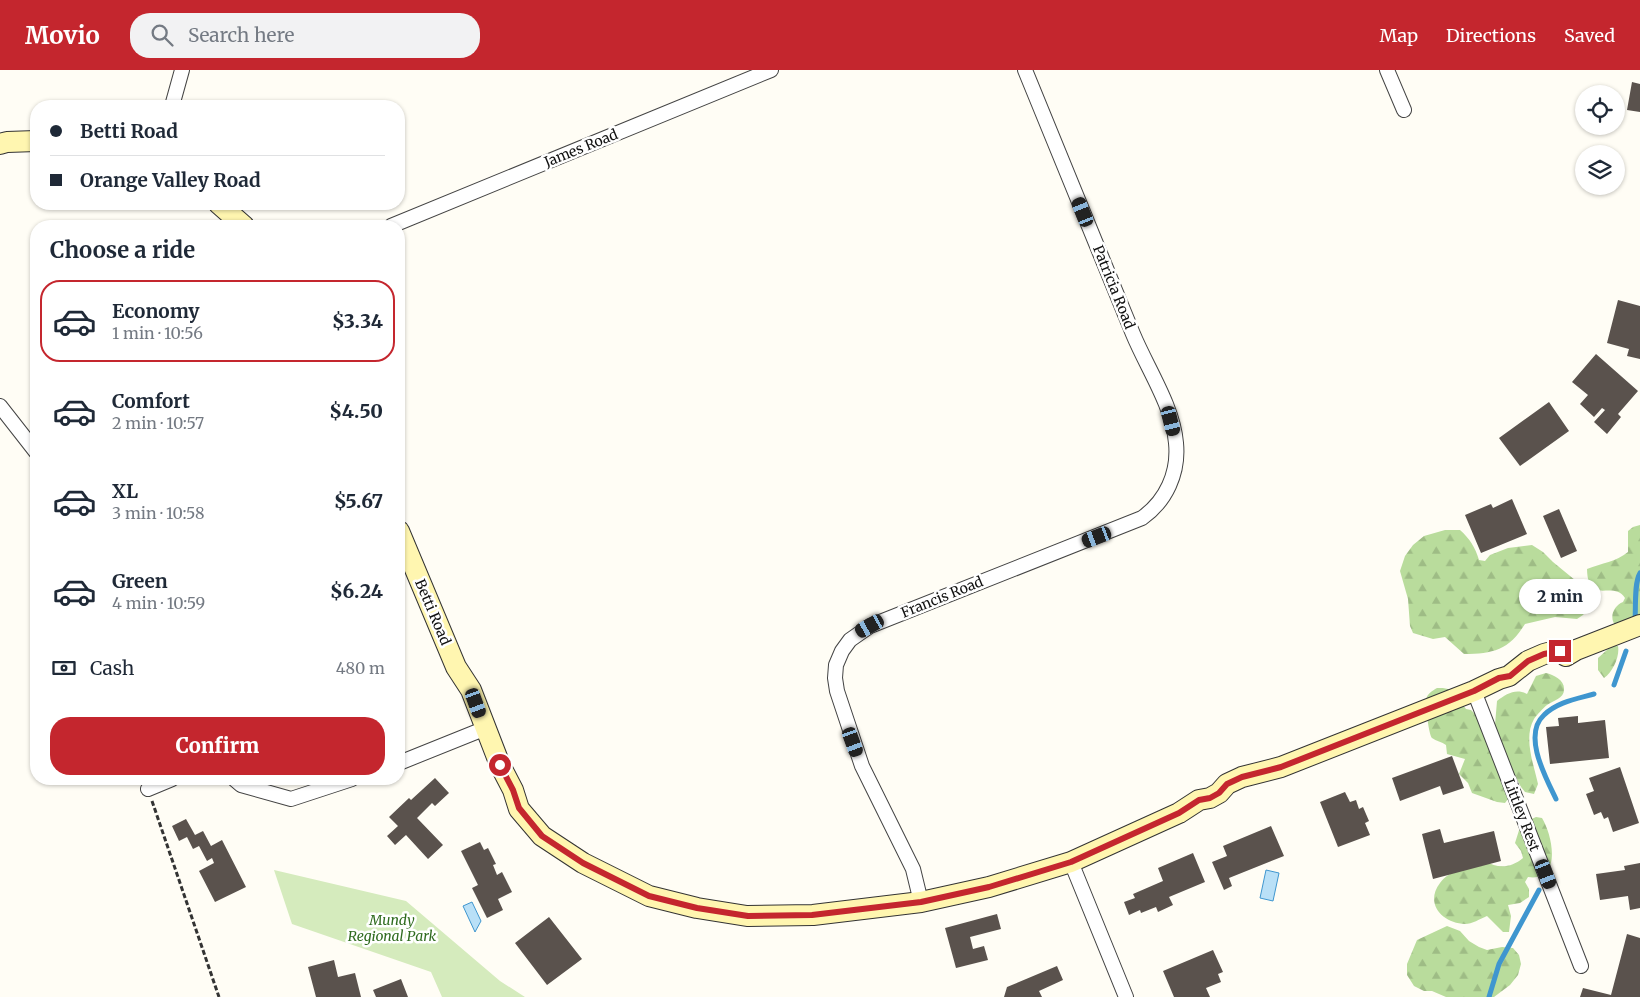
<!DOCTYPE html>
<meta charset="utf-8">
<style>
:root{--surface:#fff;--page:#f2f2f3;--text:#1f2937;--muted:#747a83;--line:#e0e1e3;--accent:#c4262e}
body{margin:0;font-family:Merriweather,serif;background:var(--page);color:var(--text);height:100vh;display:flex;flex-direction:column;font-size:19px;white-space:nowrap}
*{box-sizing:border-box;margin:0}
p{font-size:16px;color:var(--muted)}
.icon{flex:none;width:28px;height:28px;fill:none;stroke:currentColor;stroke-width:2;stroke-linecap:round;stroke-linejoin:round}
.map{position:relative;flex:1;overflow:hidden}
.side{position:absolute;left:30px;top:150px;width:375px;height:565px;display:flex;flex-direction:column;background:var(--surface);border-radius:20px;box-shadow:0 1px 4px #0004}
.side>*{flex:none}
.guide{position:absolute;left:30px;top:30px;width:375px;height:110px;border-radius:20px;box-shadow:0 1px 4px #0004;display:grid;align-content:center;height:110px;padding:0 20px;background:var(--surface)}
.fabs{position:absolute;left:1575px;top:15px;display:grid;gap:10px}
.fabs a{display:grid;place-items:center;width:50px;height:50px;border-radius:50%;background:var(--surface);box-shadow:0 1px 4px #0004;font-size:25px}
.end{position:absolute;width:22px;height:22px;margin:-11px;border:6px solid #c4262e;background:#fff;box-shadow:0 0 0 2px #fff}
.from{border-radius:50%}
.bubble{position:absolute;height:35px;border-radius:18px;background:var(--surface);box-shadow:0 1px 4px #0004;font-size:16px;font-weight:800;line-height:35px;text-align:center}
.car{position:absolute;width:15px;height:30px;margin:-15px -8px;border-radius:6px;box-shadow:0 0 4px 1px #0007;background:linear-gradient(#222 24%,#8ab4d8 0 40%,#222 0 76%,#8ab4d8 0 86%,#222 0)}
.guide b{display:flex;align-items:center;gap:18px;height:48px;font-size:19px}
.guide b+b{border-top:1px solid var(--line)}
.guide i{width:12px;height:12px;background:var(--text)}
ul{padding:0;list-style:none}
li{display:flex;align-items:center;gap:15px;height:82px;margin:0 10px 8px;padding:0 10px;border:2px solid transparent;border-radius:20px}
li div{flex:1}
li b{display:block;font-size:19px}
li em{font-style:normal;font-weight:800}
li.selected{border-color:var(--accent)}
li>.icon{width:45px;height:45px;stroke-width:1.5}
h2{padding:0 20px;font-size:22px;line-height:60px}
.pay{display:flex;align-items:center;gap:12px;height:55px;padding:0 20px;font-size:19px}
.pay p{margin-inline-start:auto}
.cta{display:flex;gap:10px;margin-top:auto;padding:10px 20px}
.cta a{flex:1;height:58px;border-radius:20px;background:var(--accent);color:#fff;font-size:20px;font-weight:800;line-height:58px;text-align:center}
header{display:flex;align-items:center;gap:30px;box-sizing:border-box;height:70px;padding:0 25px;background:var(--accent);color:#fff}
header strong{font-size:24px}
nav{display:flex;gap:28px;margin-inline-start:auto;font-size:18px}
.search{width:350px;height:45px;background:var(--page);display:flex;align-items:center;gap:12px;box-sizing:border-box;padding:0 18px;border-radius:20px;color:var(--muted);font-size:19px}
.map>svg:first-child{display:block}
</style>
<header>
<strong>Movio</strong>
<div class="search"><svg class="icon" aria-label="search" viewBox="0 0 24 24"><circle cx="10" cy="10" r="6"/><path d="M15 15l6 6"/></svg>Search here</div>
<nav><a>Map</a><a>Directions</a><a>Saved</a></nav>
</header>
<div class="map">
<svg width="1640" height="927" viewBox="0 0 1640 927">
<defs>
<pattern id="forest-firs" width="22" height="20" patternUnits="userSpaceOnUse" patternTransform="scale(1.25)"><rect width="22" height="20" fill="#b9dc9c"/><path d="M5 1l3.5 6h-7zM16 11l3.5 6h-7z" fill="#9ebc85"/></pattern>
</defs>
<rect width="100%" height="100%" fill="#fffdf5"/>
<!-- forest -->
<path fill="url(#forest-firs)" d="M 1640,455 L 1640,552 L 1617,557 C 1608,549 1613,536 1623,532 L 1625,528 C 1613,509 1588,537 1587,499 C 1602,493 1616,492 1628,482 L 1628,461 L 1633,457 Z
M 1445,460 L 1460,460 C 1470,469 1475,477 1479,490 L 1485,491 L 1490,485 L 1508,478 L 1532,475 L 1543,482 L 1553,492 L 1581,515 L 1589,537 L 1583,545 L 1577,549 L 1555,547 L 1525,554 C 1509,580 1493,584 1464,584 L 1445,567 L 1433,569 L 1413,563 L 1410,556 L 1408,529 L 1400,501 L 1405,486 L 1413,475 L 1424,466 Z
M 1614,576 L 1618,576 C 1620,586 1613,602 1604,608 L 1598,600 L 1598,588 L 1608,579 Z
M 1546,603 C 1554,605 1565,610 1564,620 C 1564,628 1553,631 1547,635 C 1543,638 1537,645 1534,649 C 1523,668 1534,695 1538,714 L 1534,724 L 1525,722 L 1521,717 L 1502,681 L 1495,655 L 1497,631 C 1506,624 1516,618 1527,624 L 1536,606 Z
M 1437,618 C 1457,617 1456,626 1466,639 L 1471,640 L 1481,650 L 1506,718 L 1508,729 L 1505,733 L 1497,732 L 1472,723 L 1468,713 L 1459,704 L 1465,689 L 1447,684 L 1446,675 C 1442,672 1436,671 1432,668 C 1429,665 1425,634 1426,629 C 1428,623 1432,621 1437,618 Z
M 1536,747 L 1542,748 C 1553,766 1562,812 1528,807 L 1525,812 L 1529,819 L 1529,827 L 1520,833 L 1508,835 L 1511,846 L 1509,862 L 1503,862 L 1487,846 C 1480,849 1472,854 1465,854 C 1443,853 1424,834 1440,813 C 1449,800 1471,796 1485,791 C 1498,799 1511,798 1523,788 L 1521,781 L 1515,773 L 1521,754 Z
M 1447,856 L 1460,861 L 1469,871 L 1479,877 L 1487,880 L 1502,877 L 1513,878 L 1519,885 L 1521,894 L 1518,905 L 1510,915 L 1494,927 L 1446,927 L 1432,921 L 1424,921 L 1414,916 L 1407,905 L 1407,894 L 1417,870 Z"/>
<!-- park -->
<path fill="#d5ebbd" d="M 274,800 L 406,831 L 500,911 L 525,927 L 442,927 L 431,902 L 292,854 Z"/>
<!-- water -->
<path fill="#b9e0f7" stroke="#3f96cf" d="M 1266,800 L 1279,803 L 1273,831 L 1260,828 Z
M 472,832 L 481,851 L 475,862 L 463,836 Z"/>
<g fill="none" stroke-linecap="round" stroke-linejoin="round">
<!-- stream -->
<path stroke="#3f96cf" stroke-width="5" d="M 1635,549 C 1636,537 1634,513 1640,503
M 1614,615 L 1626,581
M 1556,729 C 1546,708 1522,665 1544,645 C 1557,632 1576,629 1594,624
M 1489,927 L 1499,894 L 1539,820"/>
</g>
<!-- building -->
<path fill="#5a524d" d="M 1632,12 L 1640,14 L 1640,42 L 1627,40 Z
M 1618,230 L 1640,236 L 1640,289 L 1627,286 L 1629,279 L 1607,273 Z
M 1596,284 L 1638,321 L 1618,344 L 1621,347 L 1607,364 L 1594,352 L 1605,340 L 1602,338 L 1594,347 L 1580,334 L 1588,325 L 1572,312 Z
M 1549,332 L 1569,361 L 1520,396 L 1499,368 Z
M 1512,429 L 1527,464 L 1481,483 L 1465,445 L 1491,434 L 1493,438 Z
M 1559,439 L 1577,481 L 1561,488 L 1543,446 Z
M 1578,646 L 1578,653 L 1605,650 L 1609,688 L 1550,694 L 1546,657 L 1559,656 L 1558,648 Z
M 1452,686 L 1464,718 L 1443,725 L 1440,716 L 1400,731 L 1392,708 Z
M 1620,697 L 1639,753 L 1613,762 L 1608,747 L 1604,749 L 1601,742 L 1594,745 L 1586,724 L 1594,721 L 1589,708 Z
M 435,708 L 449,723 L 435,736 L 432,733 L 417,748 L 443,775 L 428,789 L 406,765 L 395,775 L 387,766 L 398,756 L 389,747 L 409,728 L 411,730 Z
M 1345,722 L 1350,732 L 1356,730 L 1359,739 L 1363,737 L 1369,751 L 1365,753 L 1370,765 L 1338,777 L 1320,732 Z
M 186,749 L 195,765 L 203,761 L 211,776 L 222,770 L 246,817 L 215,832 L 199,801 L 214,793 L 212,788 L 207,791 L 199,776 L 193,779 L 187,767 L 179,771 L 172,756 Z
M 1271,756 L 1284,786 L 1229,808 L 1232,816 L 1224,820 L 1212,792 L 1227,786 L 1223,776 Z
M 1440,759 L 1444,773 L 1494,761 L 1501,791 L 1433,809 L 1422,764 Z
M 480,772 L 484,780 L 488,778 L 496,794 L 493,795 L 497,805 L 502,802 L 512,822 L 498,829 L 503,840 L 487,848 L 472,818 L 478,815 L 461,781 Z
M 1193,783 L 1205,812 L 1169,827 L 1173,835 L 1158,842 L 1156,837 L 1141,843 L 1140,840 L 1129,845 L 1124,832 L 1135,828 L 1133,824 L 1163,811 L 1158,798 Z
M 1640,793 L 1640,838 L 1630,840 L 1628,826 L 1600,830 L 1596,804 L 1625,800 L 1624,796 Z
M 997,844 L 1001,859 L 970,867 L 973,879 L 984,876 L 988,890 L 956,898 L 945,858 Z
M 549,847 L 582,889 L 547,915 L 515,873 Z
M 1627,864 L 1640,868 L 1640,927 L 1580,927 L 1583,918 L 1611,925 Z
M 1213,880 L 1223,902 L 1218,904 L 1221,912 L 1206,918 L 1210,927 L 1174,927 L 1163,901 Z
M 334,890 L 338,907 L 355,903 L 361,927 L 316,927 L 308,897 Z
M 1057,896 L 1063,910 L 1039,921 L 1042,927 L 1004,927 L 1007,917 Z
M 401,909 L 408,927 L 376,927 L 373,920 Z"/>
<g fill="none" stroke-linecap="round" stroke-linejoin="round">
<defs>
<path id="street" d="M 1387,0 L 1404,40
M 172,36 L 182,0
M 391,156 L 771,0
M 0,336 L 36,382
M 1474,621 L 1581,896
M 399,693 L 486,658
M 234,709 L 241,715 L 291,729 L 352,709
M 148,719 L 172,709
M 1071,792 L 1126,927
M 921,832 L 913,799 L 862,696 L 837,621 L 835,608 L 836,595 L 842,581 L 850,570 L 870,556 L 1142,448 C 1166,431 1179,403 1176,373 C 1173,336 1147,298 1133,264 C 1097,176 1061,88 1025,0"/>
<path id="secondary" d="M 0,74 L 7,72 L 36,71
M 219,134 L 244,156
M 399,461 L 456,597 L 471,620 L 500,695 L 513,720 L 519,739 L 542,766 L 583,793 L 649,826 L 697,838 L 747,846 L 813,845 L 921,832 L 989,817 L 1071,792 L 1179,743 L 1199,730 L 1210,728 L 1219,723 L 1227,714 L 1242,707 L 1281,697 L 1474,621 L 1499,609 L 1509,606 L 1528,591 L 1544,584 L 1555,581 L 1576,580
M 1566,586 L 1576,580 L 1640,555"/>
</defs>
<!-- street casing -->
<use href="#street" stroke="#444" stroke-width="16"/>
<!-- secondary casing -->
<use href="#secondary" stroke="#333" stroke-width="22"/>
<!-- path -->
<path stroke="#333" stroke-width="3" stroke-dasharray="5 2.5" stroke-linecap="butt" d="M 152,731 L 219,927"/>
<!-- street -->
<use href="#street" stroke="#fff" stroke-width="14"/>
<!-- secondary -->
<use href="#secondary" stroke="#fff6b0" stroke-width="20"/>
</g>
<g fill="none" stroke-linecap="round" stroke-linejoin="round">
<!-- route -->
<path stroke="#c4262e" stroke-width="6" d="M 500,695 L 513,720 L 519,738 L 542,766 L 583,793 L 649,826 L 697,838 L 748,846 L 812,845 L 921,832 L 989,817 L 1071,792 L 1179,743 L 1199,730 L 1210,728 L 1219,723 L 1227,714 L 1242,707 L 1281,697 L 1474,621 L 1499,608 L 1510,606 L 1528,591 L 1544,584 L 1560,581"/>
</g>
<g text-anchor="middle" dominant-baseline="central" stroke-width="5" stroke-linejoin="round" paint-order="stroke">
<!-- street labels -->
<g font-size="14" fill="#111" stroke="#fff">
<text transform="translate(581 78) rotate(-22)">James Road</text>
<text transform="translate(1114 217) rotate(68)">Patricia Road</text>
<text transform="translate(942 527) rotate(-22)">Francis Road</text>
<text transform="translate(433 542) rotate(67)">Betti Road</text>
<text transform="translate(1522 745) rotate(69)">Littley Rest</text>
</g>
<!-- park labels -->
<g font-size="14" font-style="italic" fill="#2f6b1f" stroke="#fff">
<text x="392" y="850">Mundy<tspan x="392" dy="16">Regional Park</tspan></text>
</g>
</g>
</svg>
<div class="fabs">
<a><svg class="icon" aria-label="locate" viewBox="0 0 24 24"><circle cx="12" cy="12" r="6"/><path d="M12 2v4M12 18v4M2 12h4M18 12h4"/></svg></a>
<a><svg class="icon" aria-label="layers" viewBox="0 0 24 24"><path d="M12 4l9 5-9 5-9-5zM3 14l9 5 9-5"/></svg></a>
</div>
<i class="end from" style="left:500px;top:695px"></i>
<i class="end" style="left:1560px;top:581px"></i>
<div class="bubble" style="left:1519px;top:509px;width:82px">2 min</div>
<i class="car" style="left:1083px;top:142px;rotate:338deg"></i>
<i class="car" style="left:1171px;top:351px;rotate:166deg"></i>
<i class="car" style="left:1097px;top:467px;rotate:249deg"></i>
<i class="car" style="left:870px;top:556px;rotate:241deg"></i>
<i class="car" style="left:476px;top:633px;rotate:160deg"></i>
<i class="car" style="left:853px;top:672px;rotate:160deg"></i>
<i class="car" style="left:1546px;top:804px;rotate:159deg"></i>
<div class="guide">
<b><i class="from"></i>Betti Road</b>
<b><i></i>Orange Valley Road</b>
</div>
<section class="side">
<h2>Choose a ride</h2>
<ul>
<li class="selected"><svg class="icon" aria-label="car" viewBox="0 0 24 24"><path d="M5 17H2v-5l4-1 3-4h7l3 4 3 1v5h-3M9 17h6M6 11h13"/><circle cx="7" cy="17" r="2"/><circle cx="17" cy="17" r="2"/></svg><div><b>Economy</b><p>1 min · 10:56</p></div><em>$3.34</em></li>
<li><svg class="icon" aria-label="car" viewBox="0 0 24 24"><path d="M5 17H2v-5l4-1 3-4h7l3 4 3 1v5h-3M9 17h6M6 11h13"/><circle cx="7" cy="17" r="2"/><circle cx="17" cy="17" r="2"/></svg><div><b>Comfort</b><p>2 min · 10:57</p></div><em>$4.50</em></li>
<li><svg class="icon" aria-label="car" viewBox="0 0 24 24"><path d="M5 17H2v-5l4-1 3-4h7l3 4 3 1v5h-3M9 17h6M6 11h13"/><circle cx="7" cy="17" r="2"/><circle cx="17" cy="17" r="2"/></svg><div><b>XL</b><p>3 min · 10:58</p></div><em>$5.67</em></li>
<li><svg class="icon" aria-label="car" viewBox="0 0 24 24"><path d="M5 17H2v-5l4-1 3-4h7l3 4 3 1v5h-3M9 17h6M6 11h13"/><circle cx="7" cy="17" r="2"/><circle cx="17" cy="17" r="2"/></svg><div><b>Green</b><p>4 min · 10:59</p></div><em>$6.24</em></li>
</ul>
<div class="pay"><svg class="icon" aria-label="cash" viewBox="0 0 24 24"><path d="M3 7h18v10H3z"/><circle cx="12" cy="12" r="2"/></svg>Cash<p>480 m</p></div>
<div class="cta"><a>Confirm</a></div>
</section>
</div>
